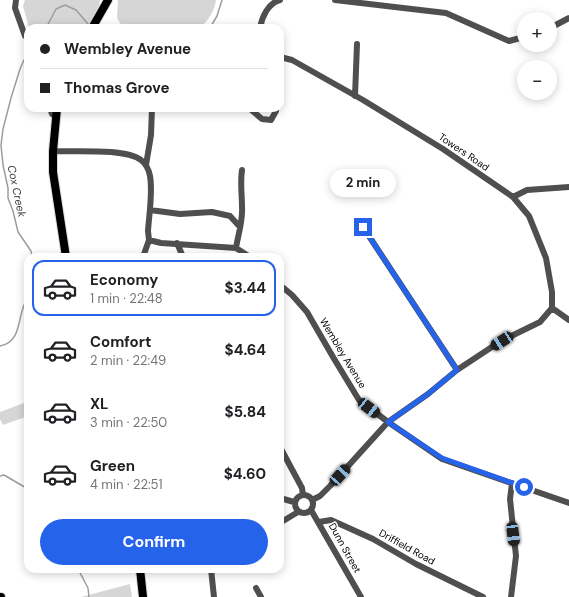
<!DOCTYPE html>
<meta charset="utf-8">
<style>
:root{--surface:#fff;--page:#f2f2f2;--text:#202124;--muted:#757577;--line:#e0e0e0;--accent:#2563eb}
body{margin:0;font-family:"DM Sans",sans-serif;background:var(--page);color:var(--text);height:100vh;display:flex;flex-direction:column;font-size:15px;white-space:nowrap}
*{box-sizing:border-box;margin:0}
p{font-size:13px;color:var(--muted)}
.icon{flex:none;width:22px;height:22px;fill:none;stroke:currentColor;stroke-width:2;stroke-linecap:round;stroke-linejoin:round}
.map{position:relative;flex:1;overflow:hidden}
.details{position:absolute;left:24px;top:253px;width:260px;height:320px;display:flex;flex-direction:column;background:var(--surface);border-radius:12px;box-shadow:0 2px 10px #0003}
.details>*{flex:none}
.top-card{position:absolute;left:24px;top:24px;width:260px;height:88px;border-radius:12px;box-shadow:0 2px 10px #0003;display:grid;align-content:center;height:88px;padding:0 16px;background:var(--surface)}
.tools{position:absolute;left:517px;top:12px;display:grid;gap:8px}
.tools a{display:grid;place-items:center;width:40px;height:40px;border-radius:50%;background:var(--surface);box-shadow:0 2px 10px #0003;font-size:20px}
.end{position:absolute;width:18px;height:18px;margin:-9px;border:5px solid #2563eb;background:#fff;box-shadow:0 0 0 2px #fff}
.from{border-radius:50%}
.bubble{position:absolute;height:28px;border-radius:14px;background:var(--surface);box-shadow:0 2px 10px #0003;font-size:13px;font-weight:700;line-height:28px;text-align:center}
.car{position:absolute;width:12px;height:24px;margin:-12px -6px;border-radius:5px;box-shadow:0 0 3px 1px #0007;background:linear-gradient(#222 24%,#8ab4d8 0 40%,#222 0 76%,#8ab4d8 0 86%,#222 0)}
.top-card b{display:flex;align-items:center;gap:14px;height:38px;font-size:15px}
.top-card b+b{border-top:1px solid var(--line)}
.top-card i{width:10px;height:10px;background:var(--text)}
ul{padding:7px 0 0;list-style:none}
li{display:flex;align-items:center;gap:12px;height:56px;margin:0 8px 6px;padding:0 8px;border:2px solid transparent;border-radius:12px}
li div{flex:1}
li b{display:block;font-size:15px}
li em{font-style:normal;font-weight:700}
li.on{border-color:var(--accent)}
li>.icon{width:36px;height:36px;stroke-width:1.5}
.action{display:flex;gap:8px;margin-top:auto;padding:8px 16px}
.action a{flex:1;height:46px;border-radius:24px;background:var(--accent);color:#fff;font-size:16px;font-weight:700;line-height:46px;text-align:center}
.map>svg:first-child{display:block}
</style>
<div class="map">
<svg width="569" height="597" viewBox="0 0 569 597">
<rect width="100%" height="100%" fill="#fff"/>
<!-- green -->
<path fill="#d6d6d6" d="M 25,0 L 100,0 L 98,11 L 86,28 L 29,28 L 23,6 Z
M 118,0 L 216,0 C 214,12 209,20 199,28 L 123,28 L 117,18 Z
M 24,403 L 28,416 L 3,425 L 0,419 L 0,412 Z
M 130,584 L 132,597 L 81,597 Z"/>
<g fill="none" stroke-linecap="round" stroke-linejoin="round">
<!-- stream -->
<path stroke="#9d9d9d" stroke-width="1.5" d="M 46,28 L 56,9 L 65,5 L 76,10 L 89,25
M 210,28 L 217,16 L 222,0
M 28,57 L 24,60 L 20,69 L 11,98 L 3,129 L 1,145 L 3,165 L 8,188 L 8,198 L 13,211 L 18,232 L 31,251 L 32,257
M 0,346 C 24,342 16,312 28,298
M 0,476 L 4,475 L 28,489
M 78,569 L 88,588 L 89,597"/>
<defs>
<path id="major" d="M 92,28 L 108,0
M 57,108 L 53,151 L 53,172 L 66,257
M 140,569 L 143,597
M 0,597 L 1,597"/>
</defs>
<!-- major casing -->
<use href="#major" stroke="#dbdbdb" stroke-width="10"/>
<!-- minor -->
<path stroke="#4f4f4f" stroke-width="6" d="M 16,0 L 15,8 L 25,36 L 28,37
M 335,0 L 446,13 L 509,41 L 524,37
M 260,28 C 262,17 268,3 280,0
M 550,28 L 569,18
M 280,57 L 292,60 L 363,100 L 443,149 L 513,197 L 529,216 L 546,258 L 552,292 L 552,308 L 569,320
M 355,96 L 357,44
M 50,108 L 52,114 L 56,116
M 249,108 L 262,119 L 271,120 L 276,111 L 276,108
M 53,151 C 74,152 125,148 141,160 C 146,164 149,170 150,176 C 153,192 149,215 148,231 L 149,240 L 161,243 L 236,248 L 250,257
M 146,165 L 151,135 L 152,108
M 513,197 L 527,190 L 569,187
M 150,210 L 180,214 L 212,212 L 230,216 L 240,227
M 363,227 L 457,370
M 177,243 L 183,257
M 236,248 C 238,235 243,221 242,207 C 242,194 240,183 242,170
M 143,257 L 149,240
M 280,285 L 292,295 L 307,312 L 333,357 L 359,400 L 388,422 L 442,459 L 569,503
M 280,447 L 302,488 L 303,495
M295 504a9 9 0 1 1 18 0a9 9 0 1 1-18 0Z
M 280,498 L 294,502
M 312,500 L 320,496 L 330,486 L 388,422 L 428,394 L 457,370 L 501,341 L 540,322 L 552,308
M 311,510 L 361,597
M 280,521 L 283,521 L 298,512
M 319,522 L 331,520 L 373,539 L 416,564 L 483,597
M 211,569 L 214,597
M 256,588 L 261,597
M 511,597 L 516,556 L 510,499 L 512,483"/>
<!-- major -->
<use href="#major" stroke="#000" stroke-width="8"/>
</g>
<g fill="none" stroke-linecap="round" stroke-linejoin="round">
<!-- route -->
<path stroke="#2563eb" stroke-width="5" d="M 363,227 L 457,370 L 428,394 L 388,422 L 442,458 L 524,487"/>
</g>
<g text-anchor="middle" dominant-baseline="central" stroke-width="3" stroke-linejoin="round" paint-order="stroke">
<!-- street labels -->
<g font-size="10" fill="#000" stroke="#fff">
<text transform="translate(464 152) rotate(34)">Towers Road</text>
<text transform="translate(343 353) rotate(59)">Wembley Avenue</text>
<text transform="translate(407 547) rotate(29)">Driffield Road</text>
<text transform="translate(345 548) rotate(61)">Dunn Street</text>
</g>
<!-- water labels -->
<g font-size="11" font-style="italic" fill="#3e3e3e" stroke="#fff">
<text transform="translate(17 191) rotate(78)">Cox Creek</text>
</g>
</g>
</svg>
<div class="tools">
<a>+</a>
<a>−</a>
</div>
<i class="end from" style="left:524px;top:487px"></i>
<i class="end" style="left:363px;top:227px"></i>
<div class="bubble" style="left:330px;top:169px;width:66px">2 min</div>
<i class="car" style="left:502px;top:341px;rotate:237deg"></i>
<i class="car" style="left:369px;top:408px;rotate:128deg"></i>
<i class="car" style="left:340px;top:475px;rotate:42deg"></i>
<i class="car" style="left:513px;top:534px;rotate:173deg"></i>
<div class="top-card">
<b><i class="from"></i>Wembley Avenue</b>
<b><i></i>Thomas Grove</b>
</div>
<section class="details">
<ul>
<li class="on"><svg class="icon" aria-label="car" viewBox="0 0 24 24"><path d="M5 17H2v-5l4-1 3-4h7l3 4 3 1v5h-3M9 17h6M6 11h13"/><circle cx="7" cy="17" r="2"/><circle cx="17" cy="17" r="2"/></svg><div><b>Economy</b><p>1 min · 22:48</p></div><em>$3.44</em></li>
<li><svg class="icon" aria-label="car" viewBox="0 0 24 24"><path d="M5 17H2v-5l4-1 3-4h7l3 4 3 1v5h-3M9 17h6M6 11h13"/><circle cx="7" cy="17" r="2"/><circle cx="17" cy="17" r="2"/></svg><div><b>Comfort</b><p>2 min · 22:49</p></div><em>$4.64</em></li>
<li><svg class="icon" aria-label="car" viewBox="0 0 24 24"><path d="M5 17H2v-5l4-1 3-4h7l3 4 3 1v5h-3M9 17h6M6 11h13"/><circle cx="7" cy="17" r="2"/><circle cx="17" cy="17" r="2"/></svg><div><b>XL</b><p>3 min · 22:50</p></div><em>$5.84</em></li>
<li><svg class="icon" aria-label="car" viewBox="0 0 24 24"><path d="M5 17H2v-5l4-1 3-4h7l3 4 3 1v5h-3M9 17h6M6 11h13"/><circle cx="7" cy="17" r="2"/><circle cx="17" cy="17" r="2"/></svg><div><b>Green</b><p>4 min · 22:51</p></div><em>$4.60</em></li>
</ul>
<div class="action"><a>Confirm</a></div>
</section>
</div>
